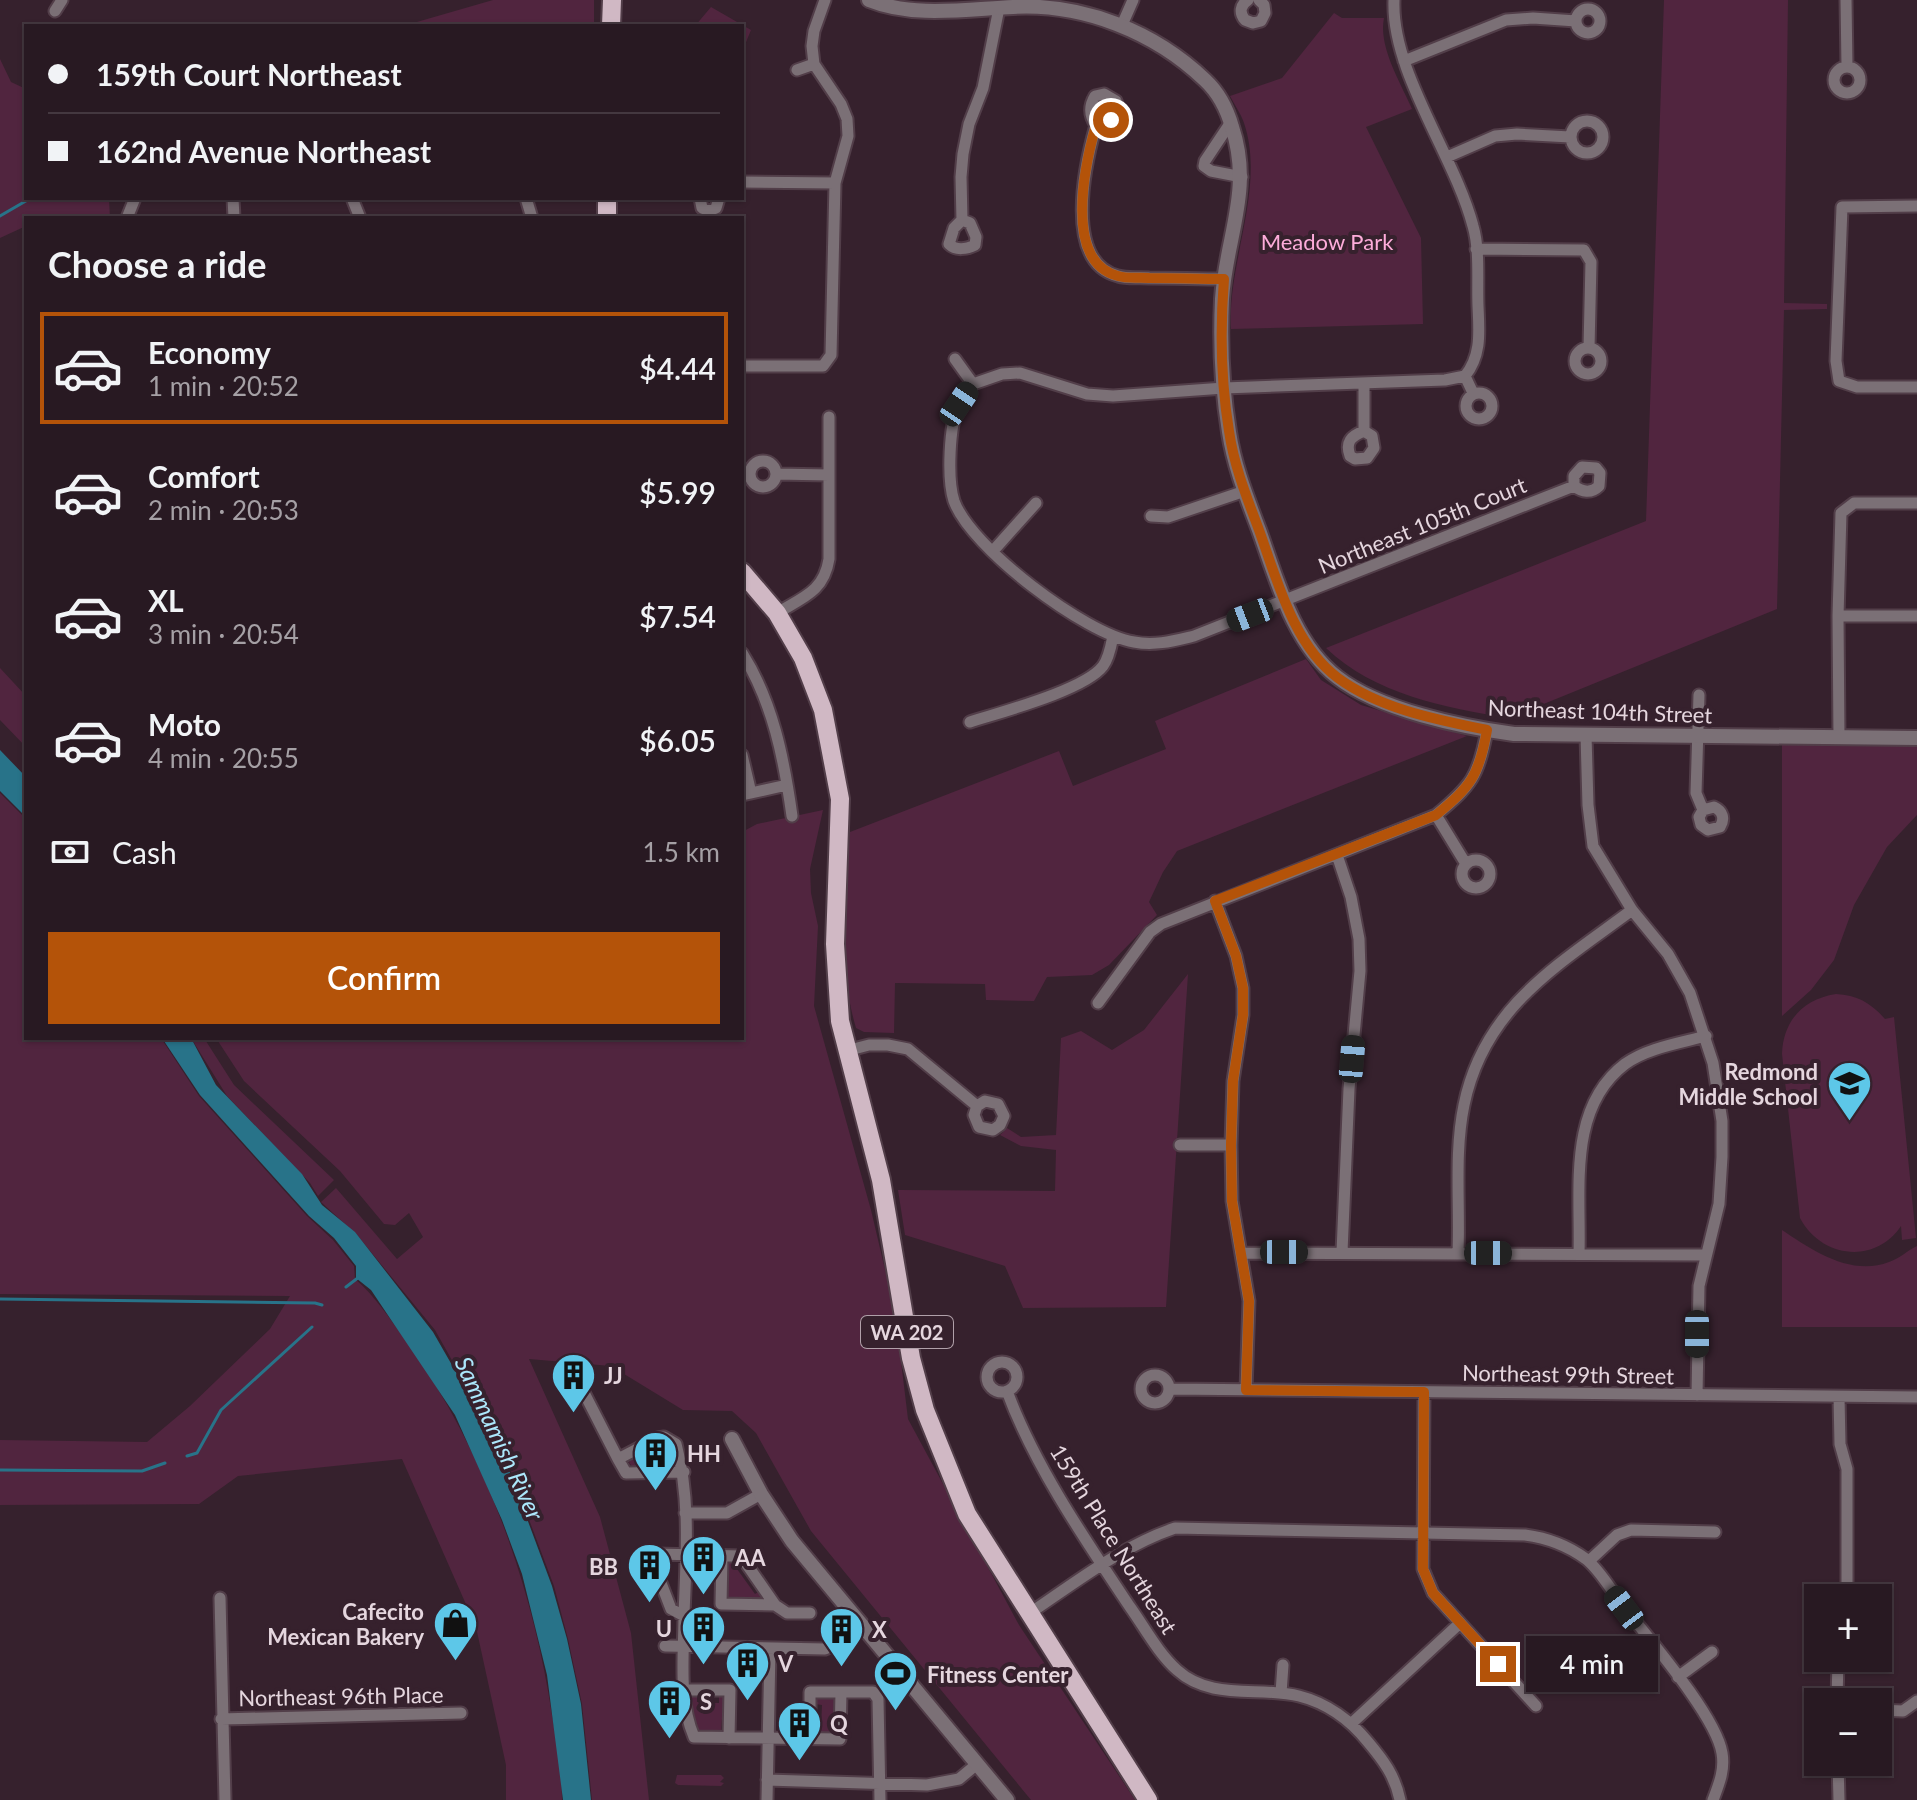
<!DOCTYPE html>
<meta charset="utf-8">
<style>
:root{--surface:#281922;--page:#34262f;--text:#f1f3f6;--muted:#a5a0a5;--line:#443840;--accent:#b45309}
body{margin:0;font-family:Lato,sans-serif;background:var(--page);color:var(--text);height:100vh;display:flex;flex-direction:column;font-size:30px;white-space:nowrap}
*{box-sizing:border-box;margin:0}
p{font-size:26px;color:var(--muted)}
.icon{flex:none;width:44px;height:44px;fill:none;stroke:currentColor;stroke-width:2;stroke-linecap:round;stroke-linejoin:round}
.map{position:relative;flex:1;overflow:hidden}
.drawer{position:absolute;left:24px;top:216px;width:720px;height:824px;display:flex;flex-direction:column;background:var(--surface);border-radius:0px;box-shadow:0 2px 6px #0004,0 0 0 2px var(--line)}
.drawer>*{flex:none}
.guide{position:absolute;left:24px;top:24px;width:720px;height:176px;border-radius:0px;box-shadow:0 2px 6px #0004,0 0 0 2px var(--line);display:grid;align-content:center;height:176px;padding:0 24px;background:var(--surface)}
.controls{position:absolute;left:1804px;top:1584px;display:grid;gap:16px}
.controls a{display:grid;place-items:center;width:88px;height:88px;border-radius:0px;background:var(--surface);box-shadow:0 2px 6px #0004,0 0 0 2px var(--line);font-size:40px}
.end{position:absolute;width:36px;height:36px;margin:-18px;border:10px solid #b45309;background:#fff;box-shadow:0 0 0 4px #fff}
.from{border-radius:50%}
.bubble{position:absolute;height:56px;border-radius:0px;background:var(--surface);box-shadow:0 2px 6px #0004,0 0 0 2px var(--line);font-size:26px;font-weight:600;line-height:56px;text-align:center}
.car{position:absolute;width:24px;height:48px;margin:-24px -12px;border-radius:10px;box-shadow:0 0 6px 2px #0007;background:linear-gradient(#222 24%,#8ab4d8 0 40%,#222 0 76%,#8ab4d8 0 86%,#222 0)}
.guide b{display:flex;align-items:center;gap:28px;height:76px;font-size:30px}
.guide b+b{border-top:2px solid var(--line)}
.guide i{width:20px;height:20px;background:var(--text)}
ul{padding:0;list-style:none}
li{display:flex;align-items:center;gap:24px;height:112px;margin:0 16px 12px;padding:0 8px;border:4px solid transparent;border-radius:0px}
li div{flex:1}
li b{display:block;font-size:30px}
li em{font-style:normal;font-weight:600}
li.selected{border-color:var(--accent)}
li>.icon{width:72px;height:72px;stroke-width:1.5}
h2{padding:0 24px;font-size:36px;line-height:96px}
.pay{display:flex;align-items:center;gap:20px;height:88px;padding:0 24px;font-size:30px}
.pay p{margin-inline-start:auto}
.cta{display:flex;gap:16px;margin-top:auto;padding:16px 24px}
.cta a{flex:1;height:92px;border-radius:0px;background:var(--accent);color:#fff;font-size:32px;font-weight:600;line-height:92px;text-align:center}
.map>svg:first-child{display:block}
</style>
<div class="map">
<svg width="1917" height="1800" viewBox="0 0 1917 1800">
<rect width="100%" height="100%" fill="#36212d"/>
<!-- green -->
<path fill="#51253f" d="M 493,0 L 594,0 L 594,26 L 403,26 Z
M 1664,0 L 1788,0 L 1784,303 L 1827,304 L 1827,309 L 1784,310 L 1777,609 L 1509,718 C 1445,708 1374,694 1326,648 L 1646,521 Z
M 711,7 L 751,30 L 742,52 L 742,26 L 695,26 Z
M 1334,13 L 1342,18 L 1384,18 C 1378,47 1401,83 1412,109 L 1366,127 L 1421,238 L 1423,324 L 1231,329 C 1227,262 1266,188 1244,123 C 1241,114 1234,104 1230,96 L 1282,78 Z
M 0,59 L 11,82 L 26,89 L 26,198 L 109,198 L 110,218 L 26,218 L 26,226 L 0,238 Z
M 1306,659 L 1321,680 L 1361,705 L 1467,736 L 1177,851 L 1163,872 L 1149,902 L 1157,915 L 1109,965 L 1092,975 L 1047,977 L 1034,1001 L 986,1000 L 985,984 L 895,983 L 894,1033 L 864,1032 L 856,1028 C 837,964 846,897 850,832 L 1059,751 L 1073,786 L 1166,749 L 1155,721 Z
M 0,668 L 26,696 L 26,747 L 0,720 Z
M 1782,744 L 1917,745 L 1917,815 L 1887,847 L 1854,905 L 1834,960 L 1811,990 L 1782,1016 Z
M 0,793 L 26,819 L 26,1038 L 161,1038 L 199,1096 L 307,1216 L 333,1240 L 354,1266 L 355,1279 C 375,1296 389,1318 405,1339 C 484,1449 532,1583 552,1715 C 557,1743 562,1772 562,1800 L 506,1800 L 506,1765 L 476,1627 L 402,1459 L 238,1476 L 199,1504 L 0,1505 L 0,1440 L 147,1442 L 190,1406 L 270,1329 L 290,1296 L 0,1294 Z
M 823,810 L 810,869 L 811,893 L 818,926 L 814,1006 L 871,1210 L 895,1312 L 908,1419 L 1019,1625 L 1135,1800 L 1031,1800 L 811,1531 L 756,1433 L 732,1411 L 683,1410 L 611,1366 L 529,1359 L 600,1517 L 631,1633 L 649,1800 L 592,1800 L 582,1704 L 568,1639 L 554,1586 L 504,1453 L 435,1330 L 357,1235 L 321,1202 L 336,1188 L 397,1259 L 423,1237 L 409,1213 L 395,1225 L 384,1224 L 340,1171 L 244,1081 L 216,1038 L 742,1038 L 742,832 L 757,824 Z
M 1188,974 L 1166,1307 L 1023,1308 L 1005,1266 L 905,1235 L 898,1190 L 1055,1191 L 1056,1150 L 1021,1146 L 1000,1135 L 1007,1128 L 1021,1137 L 1056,1135 L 1061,1038 L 1081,1031 L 1112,1050 L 1144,1030 Z
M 1836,994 C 1857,995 1871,1003 1885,1019 L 1894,1017 L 1916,1238 L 1902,1240 L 1901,1226 C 1875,1265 1821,1258 1800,1218 L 1782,1054 C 1783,1021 1803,999 1836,994 Z
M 191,1038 L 204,1038 L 234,1085 L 334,1180 L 318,1196 L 310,1183 L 227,1096 Z
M 1782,1230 C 1812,1250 1851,1277 1889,1262 C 1899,1259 1908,1250 1917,1246 L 1917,1327 L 1782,1327 Z
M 663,1442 L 671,1444 L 676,1467 L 668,1470 L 668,1464 L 639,1463 L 639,1466 L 634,1468 L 629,1463 L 632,1456 L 638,1461 L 662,1448 L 660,1443 Z
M 733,1561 L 739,1561 L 742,1565 L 737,1569 L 755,1594 L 761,1590 L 762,1595 L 759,1599 L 725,1598 L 727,1564 Z
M 690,1695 L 697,1695 L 697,1702 L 719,1703 L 719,1696 L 724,1695 L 721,1731 L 695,1731 Z
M 818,1697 L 834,1697 L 833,1731 L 828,1734 L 814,1732 L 814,1728 L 821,1727 L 822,1705 L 815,1704 Z
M 677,1775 L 721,1775 L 724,1778 L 720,1782 L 724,1783 L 721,1786 L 678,1785 L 675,1783 Z"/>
<!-- water -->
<path fill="#287389" d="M 0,750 L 26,777 L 26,817 L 0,791 Z
M 162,1038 L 191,1038 L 216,1085 L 302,1174 L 322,1205 L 355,1232 L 433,1332 L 503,1454 L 552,1586 L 567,1639 L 581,1704 L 591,1800 L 563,1800 L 547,1675 L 522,1574 L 502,1520 L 455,1415 L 371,1290 L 356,1278 L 356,1266 L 334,1238 L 309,1216 L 200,1095 Z"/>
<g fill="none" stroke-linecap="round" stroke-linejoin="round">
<!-- stream -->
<path stroke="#287389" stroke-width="3" d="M 0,216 L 31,198
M 346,1287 L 359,1277
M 0,1299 L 315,1303 L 322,1305
M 187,1456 L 197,1453 L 221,1410 L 312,1327
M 0,1470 L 142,1471 L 165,1463"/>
<defs>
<path id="minor" d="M 1248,0 C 1240,5 1239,13 1245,20 L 1253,23 L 1261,21 L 1265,13 L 1264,5 L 1259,0
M 1394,0 C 1391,72 1454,154 1473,226 C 1480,250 1477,280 1478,306 C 1479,331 1482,355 1465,376 L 1473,393
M 1846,0 L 1847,66
M1576 21a12 12 0 1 1 24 0a12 12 0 1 1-24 0Z
M 55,11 L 62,0
M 1122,25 L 1133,0
M 1404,61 L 1506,20 L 1533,18 L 1576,21
M1834 80a13 13 0 1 1 26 0a13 13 0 1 1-26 0Z
M 797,70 L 814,64
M1571 137a16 16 0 1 1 32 0a16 16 0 1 1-32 0Z
M 1231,122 L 1205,161 L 1204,166 L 1211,171 L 1242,177
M 1096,125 L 1111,120 L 1118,108 L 1116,101 L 1104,94 L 1095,96 C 1089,106 1089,115 1096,125 C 1085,164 1063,262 1118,276 C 1128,279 1139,277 1149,278 C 1174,278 1199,279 1224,279
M 1447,157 L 1495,136 L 1517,134 L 1570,137
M 742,182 L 835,183
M 233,198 L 234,218
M 352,198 L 360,218
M 526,198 L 532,218
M 700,198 L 702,208 L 709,211 L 716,208 L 719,198
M 1917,206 L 1842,207 L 1836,361 L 1839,381 L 1857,387 L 1917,387
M 127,218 L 135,198
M 962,220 L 970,223 L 976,237 L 975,245 C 967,249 956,251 949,244 L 954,228 L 962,220 L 961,177 L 963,154 L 969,124 L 983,88 L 999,8
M 1476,249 L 1584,250 L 1591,262 L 1589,348
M1575 361a13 13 0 1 1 26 0a13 13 0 1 1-26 0Z
M 955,359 L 973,384
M 742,366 L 823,366 L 831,355 L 835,183 L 848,136 L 847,119 L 841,104 L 814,64 L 812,46 L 814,31 L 825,0
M 973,384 C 968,390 962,397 959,404 C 949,425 947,479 954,501 C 971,548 1085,634 1134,642 C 1155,646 1173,641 1194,636 L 1574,486 C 1582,492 1591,494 1599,486 L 1600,473 L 1596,468 L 1582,467 L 1574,476 L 1574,486
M 973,384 L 1002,374 L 1020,373 L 1087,394 L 1113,396 L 1224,388 L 1445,380 L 1465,376
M1466 406a13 13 0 1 1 26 0a13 13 0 1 1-26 0Z
M 1364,431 L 1372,436 L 1374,448 L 1367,458 L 1355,459 L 1350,456 C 1345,442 1351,436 1364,431 L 1364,383
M750 474a13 13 0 1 1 26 0a13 13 0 1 1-26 0Z
M 776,474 L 829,475
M 1151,516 L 1168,517 L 1245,491
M 993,551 L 1036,503
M 777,613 C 804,597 824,591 829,559 L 829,417
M 1838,616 L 1917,616
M 742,653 C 773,702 784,759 792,816
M 1699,695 L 1696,793 L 1703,810 L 1714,807 C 1723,811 1725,819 1720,827 L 1708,830 L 1701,825 L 1699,817 L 1703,810
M 970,722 C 1001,712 1085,690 1103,666 C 1109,658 1111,646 1113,636
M 1586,735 L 1588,805 L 1593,846 L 1632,910 L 1668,954 L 1690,993 L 1713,1063 L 1722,1121 L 1722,1157 L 1719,1204 L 1699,1286 L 1697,1395
M 1839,738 L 1838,616 L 1841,513 L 1854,503 L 1917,503
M 742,755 L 751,793
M 742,795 L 787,785
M 1436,815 L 1466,864
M 1337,855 L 1351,897 L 1359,939 L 1360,971 L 1349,1089 L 1342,1252
M1462 874a14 14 0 1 1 28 0a14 14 0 1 1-28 0Z
M 1215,901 L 1236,956 L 1243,988 L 1243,1015 L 1233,1081 L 1231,1145 L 1232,1201 L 1249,1301 L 1246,1390
M 1098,1003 L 1150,932 L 1161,924 L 1436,815 C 1471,786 1479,776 1487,730
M 846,1051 L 869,1045 L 888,1045 L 908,1049 L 977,1106 L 974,1115 L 979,1127 L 993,1130 L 1000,1125 L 1004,1116 L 998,1104 L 985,1101 L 977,1106
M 1180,1145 L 1231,1145
M 1241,1253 L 1705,1255
M 1458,1253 C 1460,1204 1454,1153 1464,1105 C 1484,1007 1558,965 1632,910
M 1579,1254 C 1581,1190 1567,1108 1625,1064 C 1647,1048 1680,1043 1706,1036
M987 1377a15 15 0 1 1 30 0a15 15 0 1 1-30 0Z
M 560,1374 L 574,1375 L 578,1381 L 618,1459
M1141 1389a14 14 0 1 1 28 0a14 14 0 1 1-28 0Z
M 1170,1389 L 1917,1397
M 1007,1391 C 1034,1465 1086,1541 1130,1607 C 1145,1628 1158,1653 1177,1670 C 1211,1701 1259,1686 1299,1696 C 1327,1703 1351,1721 1368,1742 C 1384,1761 1395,1776 1400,1800
M 1424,1392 L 1423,1569 L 1433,1593 L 1536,1706
M 1839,1397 L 1840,1444 L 1847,1469 L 1847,1598
M 684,1472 L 626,1473 L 618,1459 L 658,1438 L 664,1437 L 676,1444 C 691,1499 686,1559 684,1615 C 684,1654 678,1700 694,1737 L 840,1739 L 841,1692
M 685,1513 L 727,1513 L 761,1494
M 1589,1561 L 1617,1535 L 1631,1530 L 1715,1532
M 220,1598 L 225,1800
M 775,1605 L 787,1613 L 810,1613
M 1030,1613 C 1076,1582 1122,1546 1175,1528 L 1525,1535 C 1548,1538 1567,1545 1586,1559 C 1601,1571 1612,1592 1624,1607 C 1649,1639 1716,1716 1722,1753 C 1725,1770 1719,1784 1713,1800
M 684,1616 L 671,1609 L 656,1570 L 656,1554 L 741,1556 L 775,1605 L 721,1604 L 722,1556
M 665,1646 L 825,1649 L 835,1645 L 858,1624
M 1678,1677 L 1712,1652
M 685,1690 L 730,1690 L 729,1738
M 1281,1693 L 1283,1665
M 1837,1702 L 1838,1658
M 1878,1710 L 1903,1711 L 1917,1701
M 221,1719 L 461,1713
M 1352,1723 L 1460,1623
M 810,1739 L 810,1692 L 873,1692 L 878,1699 L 880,1800
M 1838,1762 L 1839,1800
M 767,1780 L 927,1785 L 959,1779 L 977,1764
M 767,1800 L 770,1649"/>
<path id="tertiary" d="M 869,0 C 913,18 967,9 1013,7 C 1083,3 1155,32 1205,80 C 1219,93 1227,109 1232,127 C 1253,190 1226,237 1222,299 C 1220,342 1222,389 1229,432 C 1234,466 1247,498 1259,530 C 1277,580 1293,643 1337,677 C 1379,710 1462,727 1514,734 L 1917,738
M 732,1439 L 761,1494 L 792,1541 L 1007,1800"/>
<path id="primary" d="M 611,26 L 612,0
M 607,218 L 607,198
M 742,572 L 777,613 L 803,658 L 823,710 L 840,799 L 835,944 L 840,1021 L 881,1180 L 911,1358 L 925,1410 L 967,1514 L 1148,1800"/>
</defs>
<!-- minor casing -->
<use href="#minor" stroke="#523e49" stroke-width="15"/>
<!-- tertiary casing -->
<use href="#tertiary" stroke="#523e49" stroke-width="18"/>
<!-- primary casing -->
<use href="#primary" stroke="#523e49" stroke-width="22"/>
<!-- minor -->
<use href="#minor" stroke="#7b7076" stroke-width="11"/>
<!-- tertiary -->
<use href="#tertiary" stroke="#7b7076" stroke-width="14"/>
<!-- primary -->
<use href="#primary" stroke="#d0b8c4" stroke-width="18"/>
</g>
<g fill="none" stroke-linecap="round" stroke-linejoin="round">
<!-- route -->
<path stroke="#b45309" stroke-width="10" d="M 1111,120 L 1096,125 C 1085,164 1063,262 1118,276 C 1128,279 1139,277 1149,278 C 1174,278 1199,279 1224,279 C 1220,329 1221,382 1229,431 C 1234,466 1247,498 1259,530 C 1277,580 1294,646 1338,678 C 1380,709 1438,720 1487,730 C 1479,776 1471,786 1436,815 L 1215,901 L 1236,956 L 1243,988 L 1243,1015 L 1233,1081 L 1231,1145 L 1232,1201 L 1249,1301 L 1246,1390 L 1424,1392 L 1423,1569 L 1433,1593 L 1498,1664"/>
</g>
<!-- icons -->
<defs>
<symbol id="school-pin" viewBox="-11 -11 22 30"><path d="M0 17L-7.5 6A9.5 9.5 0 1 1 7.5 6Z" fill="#5dc7e8" stroke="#36212d"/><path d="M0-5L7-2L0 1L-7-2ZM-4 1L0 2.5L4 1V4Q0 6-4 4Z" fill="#111"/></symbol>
<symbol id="building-pin" viewBox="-11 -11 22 30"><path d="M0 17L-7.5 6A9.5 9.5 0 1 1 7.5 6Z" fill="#5dc7e8" stroke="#36212d"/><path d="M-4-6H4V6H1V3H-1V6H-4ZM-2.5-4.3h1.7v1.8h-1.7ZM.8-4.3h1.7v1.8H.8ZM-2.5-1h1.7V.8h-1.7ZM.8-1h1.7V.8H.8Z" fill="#111"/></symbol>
<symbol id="shop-pin" viewBox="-11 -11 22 30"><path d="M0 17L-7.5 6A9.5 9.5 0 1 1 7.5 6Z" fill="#5dc7e8" stroke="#36212d"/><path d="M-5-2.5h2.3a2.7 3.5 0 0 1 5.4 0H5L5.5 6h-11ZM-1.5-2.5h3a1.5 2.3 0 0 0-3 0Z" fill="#111"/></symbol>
<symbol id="stadium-pin" viewBox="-11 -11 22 30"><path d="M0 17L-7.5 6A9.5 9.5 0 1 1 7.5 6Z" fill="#5dc7e8" stroke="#36212d"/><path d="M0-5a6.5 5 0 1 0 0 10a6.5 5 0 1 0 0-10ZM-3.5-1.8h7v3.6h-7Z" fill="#111"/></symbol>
</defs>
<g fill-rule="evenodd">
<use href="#school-pin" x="1824" y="1058" width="51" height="69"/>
<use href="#building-pin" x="548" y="1350" width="51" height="69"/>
<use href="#building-pin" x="630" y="1428" width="51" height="69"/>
<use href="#building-pin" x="678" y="1532" width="51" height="69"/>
<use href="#building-pin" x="624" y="1540" width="51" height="69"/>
<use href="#shop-pin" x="430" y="1598" width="51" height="69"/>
<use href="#building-pin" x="678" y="1602" width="51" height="69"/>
<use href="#building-pin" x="816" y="1604" width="51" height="69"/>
<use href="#building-pin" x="722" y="1638" width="51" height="69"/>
<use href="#stadium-pin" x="870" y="1648" width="51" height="69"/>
<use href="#building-pin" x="644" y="1676" width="51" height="69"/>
<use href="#building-pin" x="774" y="1698" width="51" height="69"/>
</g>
<g text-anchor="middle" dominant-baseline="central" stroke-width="8" stroke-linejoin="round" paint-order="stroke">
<!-- shield labels -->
<rect fill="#36212d" stroke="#b0a0a9" stroke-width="2" x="861" y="1316" width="92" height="32" rx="6"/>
<g font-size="20" font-weight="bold" fill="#e5d6de">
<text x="907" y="1332">WA 202</text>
</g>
<!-- park labels -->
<g font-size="22" fill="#fdacda" stroke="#36212d">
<text x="1327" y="241">Meadow Park</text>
</g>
<!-- street labels -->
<g font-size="22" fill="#e5d6de" stroke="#36212d">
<text transform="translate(1422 525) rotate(-22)">Northeast 105th Court</text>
<text transform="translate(1600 711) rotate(2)">Northeast 104th Street</text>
<text transform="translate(1568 1374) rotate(1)">Northeast 99th Street</text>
<text transform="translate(1114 1539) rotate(58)">159th Place Northeast</text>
<text transform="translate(341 1696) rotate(-1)">Northeast 96th Place</text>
</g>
<!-- poi labels -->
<g font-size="22" font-weight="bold" fill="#e5d6de" stroke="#36212d" text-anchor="start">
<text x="1818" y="1071" text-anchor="end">Redmond<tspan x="1818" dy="25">Middle School</tspan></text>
<text x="604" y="1375">JJ</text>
<text x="687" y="1453">HH</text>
<text x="735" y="1557">AA</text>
<text x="618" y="1566" text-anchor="end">BB</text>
<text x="424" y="1611" text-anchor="end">Cafecito<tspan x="424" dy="25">Mexican Bakery</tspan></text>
<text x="672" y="1628" text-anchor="end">U</text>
<text x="872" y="1629">X</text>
<text x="778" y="1663">V</text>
<text x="927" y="1674">Fitness Center</text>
<text x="700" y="1701">S</text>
<text x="830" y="1723">Q</text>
</g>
<!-- water labels -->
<g font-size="24" font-style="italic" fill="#ace7fb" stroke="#36212d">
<text transform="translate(500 1438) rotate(65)">Sammamish River</text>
</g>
</g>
</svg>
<div class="controls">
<a>+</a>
<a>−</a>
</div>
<i class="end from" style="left:1111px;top:120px"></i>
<i class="end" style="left:1498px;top:1664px"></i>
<div class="bubble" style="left:1526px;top:1636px;width:132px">4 min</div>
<i class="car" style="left:959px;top:404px;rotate:34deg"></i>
<i class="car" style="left:1250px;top:615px;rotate:249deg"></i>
<i class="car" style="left:1352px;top:1059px;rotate:5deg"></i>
<i class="car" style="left:1284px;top:1252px;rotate:90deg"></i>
<i class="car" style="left:1488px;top:1253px;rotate:90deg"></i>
<i class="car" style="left:1697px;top:1334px;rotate:180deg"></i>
<i class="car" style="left:1624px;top:1608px;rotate:323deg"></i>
<div class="guide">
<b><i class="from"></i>159th Court Northeast</b>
<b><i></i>162nd Avenue Northeast</b>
</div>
<section class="drawer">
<h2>Choose a ride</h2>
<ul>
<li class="selected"><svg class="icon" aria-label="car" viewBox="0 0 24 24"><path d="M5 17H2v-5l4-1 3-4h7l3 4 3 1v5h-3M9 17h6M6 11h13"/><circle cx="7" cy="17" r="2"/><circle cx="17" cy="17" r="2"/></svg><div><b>Economy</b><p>1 min · 20:52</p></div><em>$4.44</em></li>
<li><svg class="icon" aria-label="car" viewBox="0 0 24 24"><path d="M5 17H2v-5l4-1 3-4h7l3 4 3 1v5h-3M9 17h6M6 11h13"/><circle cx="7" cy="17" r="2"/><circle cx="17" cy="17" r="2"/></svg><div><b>Comfort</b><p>2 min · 20:53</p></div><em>$5.99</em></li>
<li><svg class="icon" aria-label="car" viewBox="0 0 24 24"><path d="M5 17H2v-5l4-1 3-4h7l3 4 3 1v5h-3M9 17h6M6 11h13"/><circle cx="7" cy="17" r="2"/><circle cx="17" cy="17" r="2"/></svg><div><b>XL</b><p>3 min · 20:54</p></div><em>$7.54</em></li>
<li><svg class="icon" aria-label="car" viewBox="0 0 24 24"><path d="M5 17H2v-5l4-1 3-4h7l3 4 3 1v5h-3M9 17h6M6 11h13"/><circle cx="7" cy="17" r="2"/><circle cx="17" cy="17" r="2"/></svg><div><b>Moto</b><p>4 min · 20:55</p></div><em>$6.05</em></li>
</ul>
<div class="pay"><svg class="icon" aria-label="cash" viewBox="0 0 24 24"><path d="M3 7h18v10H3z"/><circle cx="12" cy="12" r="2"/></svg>Cash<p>1.5 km</p></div>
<div class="cta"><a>Confirm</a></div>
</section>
</div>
